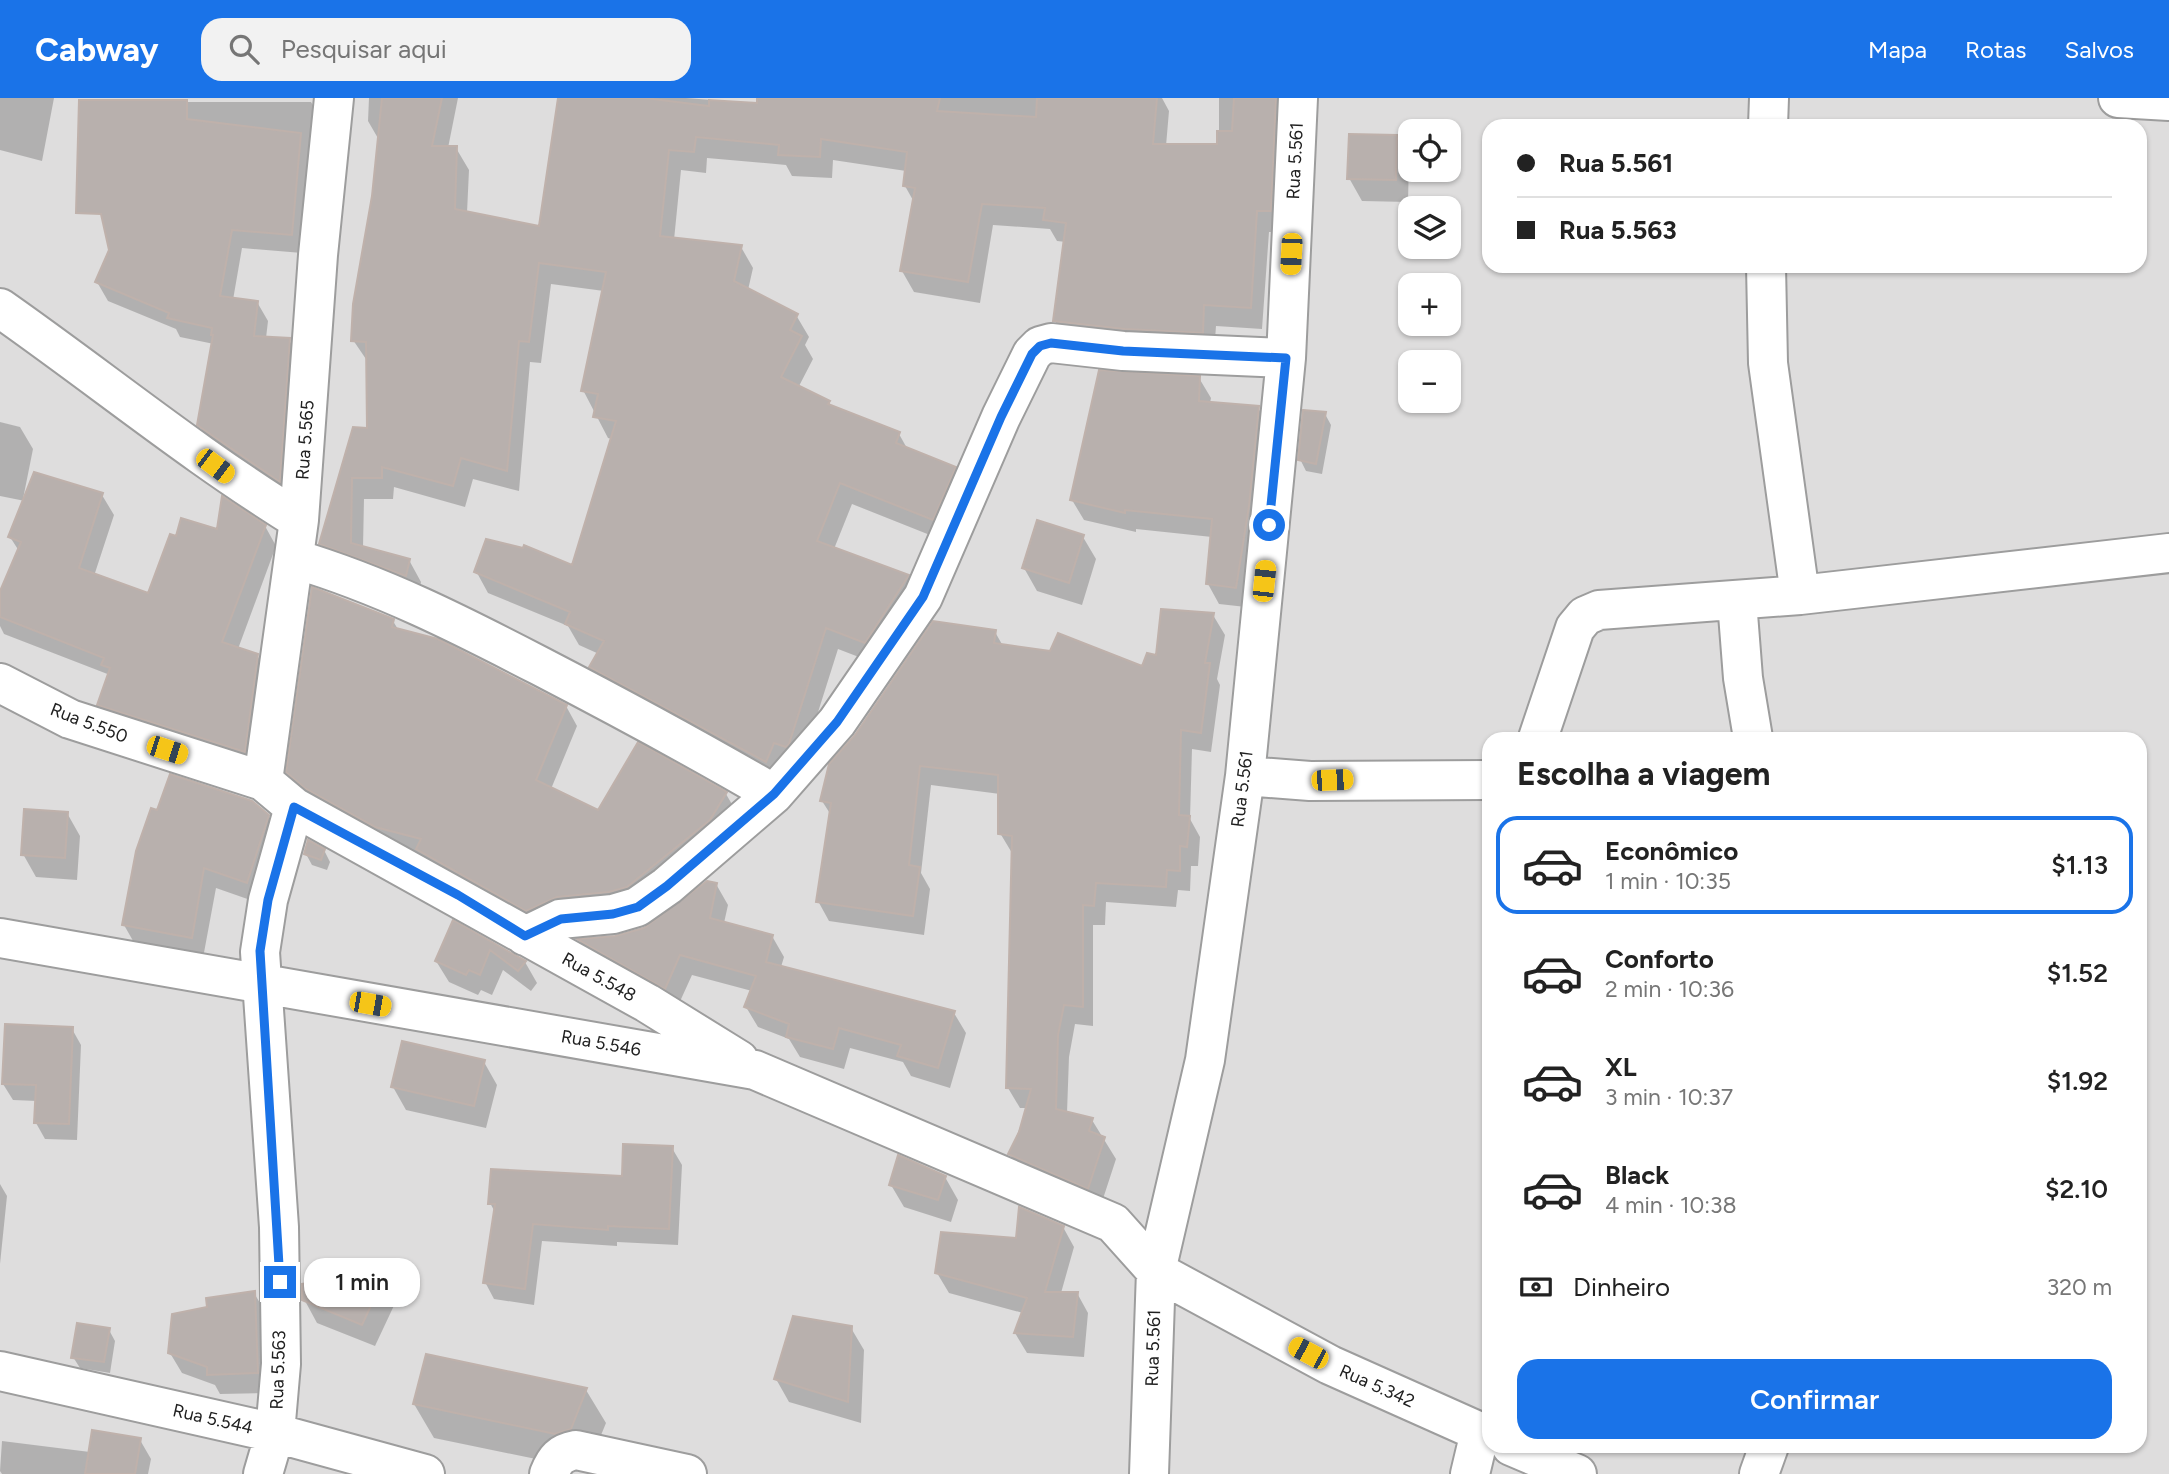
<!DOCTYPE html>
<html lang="pt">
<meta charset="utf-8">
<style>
:root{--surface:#fff;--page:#f2f2f2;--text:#222;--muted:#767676;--line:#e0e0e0;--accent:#1a73e8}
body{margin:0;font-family:Figtree,sans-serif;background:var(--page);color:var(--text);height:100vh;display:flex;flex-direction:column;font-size:26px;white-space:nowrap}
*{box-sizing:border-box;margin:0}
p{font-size:23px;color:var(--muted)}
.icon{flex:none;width:38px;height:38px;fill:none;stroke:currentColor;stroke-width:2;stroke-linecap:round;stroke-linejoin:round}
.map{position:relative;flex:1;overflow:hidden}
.side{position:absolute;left:1482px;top:634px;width:665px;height:721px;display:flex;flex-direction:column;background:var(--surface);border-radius:21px;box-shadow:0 2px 5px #0004}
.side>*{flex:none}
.hud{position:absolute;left:1482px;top:21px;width:665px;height:154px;border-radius:21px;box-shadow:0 2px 5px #0004;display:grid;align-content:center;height:154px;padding:0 35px;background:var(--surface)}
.controls{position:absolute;left:1398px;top:21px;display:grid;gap:14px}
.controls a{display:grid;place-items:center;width:63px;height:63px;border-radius:14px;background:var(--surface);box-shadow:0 2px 5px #0004;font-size:35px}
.end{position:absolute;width:32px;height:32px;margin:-16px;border:9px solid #1a73e8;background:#fff;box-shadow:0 0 0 4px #fff}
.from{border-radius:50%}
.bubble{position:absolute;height:49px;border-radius:21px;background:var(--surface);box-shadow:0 2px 5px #0004;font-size:23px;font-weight:600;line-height:49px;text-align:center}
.car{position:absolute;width:21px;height:42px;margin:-21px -10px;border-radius:9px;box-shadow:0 0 5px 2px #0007;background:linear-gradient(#f5c518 24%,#345 0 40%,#f5c518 0 76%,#345 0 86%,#f5c518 0)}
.hud b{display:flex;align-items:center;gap:24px;height:66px;font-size:26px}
.hud b+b{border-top:2px solid var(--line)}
.hud i{width:18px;height:18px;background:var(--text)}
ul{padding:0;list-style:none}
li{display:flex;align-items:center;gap:21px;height:98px;margin:0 14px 10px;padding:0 21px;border:4px solid transparent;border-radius:21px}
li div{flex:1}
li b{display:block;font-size:26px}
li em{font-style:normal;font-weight:600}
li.current{border-color:var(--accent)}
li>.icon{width:63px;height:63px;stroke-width:1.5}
h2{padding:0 35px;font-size:32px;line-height:84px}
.pay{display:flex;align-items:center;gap:18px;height:77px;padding:0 35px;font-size:26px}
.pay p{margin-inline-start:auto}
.button{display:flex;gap:14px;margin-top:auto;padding:14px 35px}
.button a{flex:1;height:80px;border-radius:21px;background:var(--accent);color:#fff;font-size:28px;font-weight:600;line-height:80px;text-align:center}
header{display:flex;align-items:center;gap:42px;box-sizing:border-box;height:98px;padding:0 35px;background:var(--accent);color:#fff}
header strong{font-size:33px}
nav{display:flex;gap:38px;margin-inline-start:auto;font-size:24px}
.search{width:490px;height:63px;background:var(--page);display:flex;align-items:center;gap:18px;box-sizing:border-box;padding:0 24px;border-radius:21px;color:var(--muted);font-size:26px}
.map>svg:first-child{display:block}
</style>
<header>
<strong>Cabway</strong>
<div class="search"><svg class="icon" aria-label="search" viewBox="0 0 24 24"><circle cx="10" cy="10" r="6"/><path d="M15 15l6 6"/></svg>Pesquisar aqui</div>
<nav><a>Mapa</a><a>Rotas</a><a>Salvos</a></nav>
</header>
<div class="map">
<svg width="2169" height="1376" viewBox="0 0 2169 1376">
<rect width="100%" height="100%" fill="#efebe7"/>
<!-- residential -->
<path fill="#dedddd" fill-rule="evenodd" d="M 0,0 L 2169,0 L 2169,1376 L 0,1376 ZM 1489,28 L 2140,28 L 2140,168 L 1489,168 ZM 1410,33 L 1449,33 L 1449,72 L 1410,72 ZM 1410,110 L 1449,110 L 1449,149 L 1410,149 ZM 1410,187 L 1449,187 L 1449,226 L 1410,226 ZM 1410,264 L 1449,264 L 1449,303 L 1410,303 ZM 1489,640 L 2140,640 L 2140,1348 L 1489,1348 Z"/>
<!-- shadow -->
<path fill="#0003" fill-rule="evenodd" d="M 0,0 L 54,0 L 42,63 L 0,52 Z
M 369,0 L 458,0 L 448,50 L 456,50 L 469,72 L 467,115 L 540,130 L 559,0 L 686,0 L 852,13 L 854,0 L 1162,0 L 1169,13 L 1166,48 L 1219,48 L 1219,0 L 1290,0 L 1282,134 L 1269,134 L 1262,231 L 1216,228 L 1214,256 L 1067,244 L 1055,223 L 1066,144 L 1057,143 L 1050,131 L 993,127 L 980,205 L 914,194 L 902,173 L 914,104 L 905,88 L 906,73 L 833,62 L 832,80 L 792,78 L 786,67 L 707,60 L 706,75 L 681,72 L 674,142 L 741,149 L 753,170 L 748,192 L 796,217 L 809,239 L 805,247 L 813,261 L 798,290 L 829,304 L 832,310 L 899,336 L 908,352 L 954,370 L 967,392 L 945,443 L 852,406 L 834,451 L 908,478 L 920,500 L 877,566 L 838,551 L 801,668 L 778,685 L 603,590 L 591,569 L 599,556 L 579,547 L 568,528 L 488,495 L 476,473 L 574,469 L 612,341 L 608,340 L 583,292 L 604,193 L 551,186 L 541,265 L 530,264 L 519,393 L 473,381 L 465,409 L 394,389 L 393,401 L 364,401 L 363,450 L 409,462 L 421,484 L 418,499 L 333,467 L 321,445 L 369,331 L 368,264 L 353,242 L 379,42 L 368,23 ZM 335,450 L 370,463 L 369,466 L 335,454 Z
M 135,4 L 311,4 L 322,22 L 302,155 L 242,150 L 233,202 L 257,204 L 268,223 L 266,240 L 289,242 L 300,261 L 290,401 L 210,346 L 199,327 L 214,246 L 180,239 L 176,231 L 108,203 L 97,184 L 110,152 Z
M 1396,39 L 1409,61 L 1408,104 L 1362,103 L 1349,80 Z
M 1199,280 L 1211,300 L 1210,305 L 1258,310 L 1270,329 L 1246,509 L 1219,506 L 1208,486 L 1212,439 L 1136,431 L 1136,434 L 1084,422 L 1072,402 Z
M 1325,316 L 1331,327 L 1322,376 L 1306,373 L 1300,361 Z
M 0,324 L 20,329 L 33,351 L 23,401 L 102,397 L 114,417 L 94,478 L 149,497 L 177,440 L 265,428 L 276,448 L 238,551 L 257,557 L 269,578 L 256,673 L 111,627 L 99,607 L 110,577 L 4,536 L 0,528 L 0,498 L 19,453 L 10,439 L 25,403 L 0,398 Z
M 1083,439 L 1096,461 L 1082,507 L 1037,493 L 1024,470 Z
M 1213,517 L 1225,537 L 1217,581 L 1220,587 L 1211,654 L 1192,651 L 1190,721 L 1200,739 L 1198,768 L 1191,768 L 1190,793 L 1178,792 L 1176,809 L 1106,804 L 1105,827 L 1093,827 L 1093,928 L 1075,926 L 1069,959 L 1067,1015 L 1092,1022 L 1116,1061 L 1100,1110 L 1022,1076 L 1010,1056 L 1027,1010 L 1020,1010 L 1008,990 L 1012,755 L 1000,735 L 1000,696 L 931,687 L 921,775 L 930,791 L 924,837 L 829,823 L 818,803 L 831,717 L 822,703 L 995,534 L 1003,548 L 1144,570 Z
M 393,523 L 399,533 L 566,608 L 577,628 L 551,691 L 599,714 L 638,647 L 726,696 L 737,715 L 639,808 L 538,832 L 429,770 L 421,757 L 388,748 L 300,694 L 288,674 Z
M 67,715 L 80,738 L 77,782 L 36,779 L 23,756 Z
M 268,718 L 280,739 L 259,805 L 216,790 L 203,860 L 136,848 L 124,827 Z
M 324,752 L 330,764 L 327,772 L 312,767 L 306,756 Z
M 716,786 L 728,807 L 724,825 L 772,838 L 784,859 L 781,869 L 954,915 L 966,935 L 950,990 L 911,978 L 903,964 L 850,950 L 844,971 L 800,959 L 789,941 L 758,929 L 746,909 L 752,893 L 692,877 L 677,910 L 591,862 L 580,843 L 616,839 L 644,831 Z
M 454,825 L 525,864 L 537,885 L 531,893 L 503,872 L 492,897 L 481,892 L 478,897 L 449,884 L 436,863 Z
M 72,931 L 81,947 L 77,1042 L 45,1041 L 36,1025 L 37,1003 L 13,1002 L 3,986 Z
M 484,964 L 497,987 L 486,1030 L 406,1012 L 393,989 Z
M 672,1050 L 682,1067 L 678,1147 L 617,1144 L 617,1148 L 542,1143 L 534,1207 L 494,1201 L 485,1184 L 495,1114 L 490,1105 L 624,1080 Z
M 945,1079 L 958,1102 L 951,1124 L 904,1109 L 891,1087 Z
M 0,1086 L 7,1098 L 0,1166 Z
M 1063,1129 L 1074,1149 L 1061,1195 L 1077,1195 L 1088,1215 L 1084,1259 L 1027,1255 L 1015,1235 L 1023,1215 L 949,1195 L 937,1175 L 1017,1141 Z
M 385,1177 L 398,1199 L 375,1248 L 317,1225 L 304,1201 L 303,1188 Z
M 254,1195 L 266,1215 L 269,1295 L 220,1296 L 215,1287 L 182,1275 L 170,1255 L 208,1210 Z
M 851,1230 L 864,1252 L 861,1325 L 789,1304 L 776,1281 Z
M 109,1232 L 115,1243 L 110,1275 L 80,1270 L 73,1259 Z
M 586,1292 L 606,1325 L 590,1364 L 575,1369 L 434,1340 L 414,1306 Z
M 140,1342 L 151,1361 L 148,1376 L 2,1376 L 0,1373 L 2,1343 L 90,1354 Z"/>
<!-- building -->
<path fill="#b8b0ad" stroke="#bfb1ab" stroke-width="2" d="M 382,0 L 442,0 L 432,48 L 457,48 L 455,111 L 539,128 L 558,0 L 645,0 L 709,8 L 709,2 L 757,5 L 757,0 L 940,0 L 937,13 L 1036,19 L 1037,0 L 1157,0 L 1153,46 L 1217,46 L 1217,33 L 1232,33 L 1234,0 L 1276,0 L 1271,113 L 1257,113 L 1251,210 L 1204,207 L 1203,235 L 1125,231 L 1053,223 L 1066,125 L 1043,122 L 1045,110 L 982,106 L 968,184 L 900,173 L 915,90 L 903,88 L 907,54 L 821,41 L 820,59 L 778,57 L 779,47 L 696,39 L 694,54 L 669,52 L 660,138 L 742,147 L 734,183 L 798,216 L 790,232 L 802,238 L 781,279 L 830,303 L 828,306 L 900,334 L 896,345 L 956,369 L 933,422 L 840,385 L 817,443 L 909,477 L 865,545 L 826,530 L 789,646 L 786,649 L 774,645 L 766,664 L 589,569 L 604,543 L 565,526 L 570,514 L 474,474 L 486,441 L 523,450 L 524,447 L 572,467 L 616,323 L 593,319 L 598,296 L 581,293 L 606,174 L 539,165 L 529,244 L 519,243 L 507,373 L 461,360 L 453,388 L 382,369 L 382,380 L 352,380 L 351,445 L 410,461 L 406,478 L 319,446 L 353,329 L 367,330 L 366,244 L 351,243 L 353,206 L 372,98 Z
M 79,2 L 187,2 L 187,21 L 301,35 L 292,137 L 232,132 L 220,198 L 258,203 L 254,238 L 290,240 L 280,384 L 197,327 L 213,237 L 211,237 L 212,230 L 167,220 L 169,215 L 95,184 L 109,152 L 101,116 L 76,115 Z
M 1349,36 L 1397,37 L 1396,82 L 1347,81 Z
M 1099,272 L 1200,278 L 1199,303 L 1259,308 L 1249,408 L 1236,490 L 1206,486 L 1212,421 L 1125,412 L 1125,415 L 1070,402 Z
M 1303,312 L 1326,314 L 1316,366 L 1298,362 Z
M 34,374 L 103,395 L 79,470 L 148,495 L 170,436 L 176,438 L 181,420 L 217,431 L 222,398 L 266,427 L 222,544 L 258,556 L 245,654 L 97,607 L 110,570 L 101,567 L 104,560 L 0,519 L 0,493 L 21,444 L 8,439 Z
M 1037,422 L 1084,437 L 1069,485 L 1022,470 Z
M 312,489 L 394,521 L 392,529 L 438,541 L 567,607 L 536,682 L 598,712 L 638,644 L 727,694 L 710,722 L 627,789 L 609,794 L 557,799 L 526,813 L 416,751 L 421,741 L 375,729 L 306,691 L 286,674 Z
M 1161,511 L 1214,515 L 1205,565 L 1210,565 L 1201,635 L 1181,632 L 1179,717 L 1190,718 L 1187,749 L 1180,748 L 1180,773 L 1167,772 L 1166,789 L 1096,785 L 1094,808 L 1083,807 L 1083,909 L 1064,907 L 1058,937 L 1056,1011 L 1093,1020 L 1089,1033 L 1105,1039 L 1088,1091 L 1008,1056 L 1019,1034 L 1031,991 L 1006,990 L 1012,738 L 998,736 L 998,677 L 920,668 L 909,767 L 920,769 L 913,818 L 816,804 L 831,705 L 820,703 L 829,666 L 855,637 L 933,523 L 996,532 L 994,545 L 1050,553 L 1058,535 L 1142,568 L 1147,555 L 1156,557 Z
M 170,676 L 252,703 L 269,717 L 247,785 L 204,770 L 192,840 L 122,827 L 136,753 L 151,710 L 157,712 Z
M 24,711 L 68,714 L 65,760 L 21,757 Z
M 308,742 L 325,751 L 321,762 L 304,756 Z
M 707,783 L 717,785 L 710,820 L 773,837 L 766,864 L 955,913 L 938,970 L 897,958 L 901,947 L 839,930 L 833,951 L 786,939 L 789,926 L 744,909 L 756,878 L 680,857 L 665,891 L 577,841 L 615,838 L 644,830 Z
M 453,822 L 513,856 L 526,863 L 518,873 L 490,852 L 480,877 L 469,872 L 466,877 L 435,863 Z
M 5,926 L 73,929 L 69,1026 L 34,1025 L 36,987 L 2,986 Z
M 402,943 L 485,962 L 474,1008 L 391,989 Z
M 623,1046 L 673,1048 L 669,1131 L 608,1128 L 608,1132 L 533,1126 L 525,1191 L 483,1185 L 495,1106 L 488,1106 L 491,1071 L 622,1078 Z
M 898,1057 L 946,1078 L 938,1102 L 889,1087 Z
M 1019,1109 L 1064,1128 L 1045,1194 L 1078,1194 L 1073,1239 L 1014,1235 L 1027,1200 L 935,1175 L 941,1134 L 1016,1140 Z
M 386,1175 L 362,1227 L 302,1202 L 302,1186 Z
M 255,1193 L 258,1275 L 207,1277 L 207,1269 L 168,1255 L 172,1216 L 207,1209 L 206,1200 Z
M 793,1218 L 852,1228 L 848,1304 L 774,1281 Z
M 77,1225 L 110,1230 L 104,1264 L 71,1260 Z
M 426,1256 L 587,1290 L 571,1331 L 555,1336 L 413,1306 Z
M 92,1332 L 141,1340 L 135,1376 L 85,1376 Z"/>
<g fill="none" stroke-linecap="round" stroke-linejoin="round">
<defs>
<path id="street" d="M 2118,0 L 2169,3 L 2168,0
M 1768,28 L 1769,0
M 1766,168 L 1768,265 L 1800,497
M 0,210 C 100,280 195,358 299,422
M 295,461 C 382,487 459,526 540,568 C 619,609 697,651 774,696
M 1737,503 L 1743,580 L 1753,640
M 0,585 L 70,621 L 263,683 L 294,709 L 647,905 L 739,962
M 1538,640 L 1575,530 L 1585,518 L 1599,512 L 1800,497 L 2169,455
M 1245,678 L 1310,683 L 1489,682
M 263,683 L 299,422 L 318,157 L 334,0
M 525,838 L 560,821 L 613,816 L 637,809 L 667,788 L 774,696 L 837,624 L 923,499 L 1001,319 L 1032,256 L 1040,248 L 1051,245 L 1123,253 L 1286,260
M 0,840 L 755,972 L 1113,1125 L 1156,1173 L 1330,1267 L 1489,1338
M 0,1273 L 275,1335 L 425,1376
M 1511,1348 L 1577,1376
M 263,1376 L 275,1335 L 281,1266 L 279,1129 L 260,854 L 268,802 L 294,709
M 549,1376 C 555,1361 560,1355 576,1352 L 687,1376
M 1149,1376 L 1156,1173 L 1205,962 L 1245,678 L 1286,260 L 1298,0
M 1470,1376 L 1480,1334
M 1759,1376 L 1769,1348"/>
</defs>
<!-- street casing -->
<use href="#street" stroke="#9d9d9d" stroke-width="42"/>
<!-- street -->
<use href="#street" stroke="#fff" stroke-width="38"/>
</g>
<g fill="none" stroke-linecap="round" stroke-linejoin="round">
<!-- route -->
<path stroke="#1a73e8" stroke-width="9" d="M 280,1184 L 260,853 L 268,802 L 294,709 L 458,797 L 525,838 L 561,821 L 613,816 L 638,809 L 667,788 L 774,696 L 837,624 L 923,499 L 1001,319 L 1032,256 L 1040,248 L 1051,245 L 1123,253 L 1286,260 L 1269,427"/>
</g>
<g text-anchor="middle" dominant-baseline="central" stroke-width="5" stroke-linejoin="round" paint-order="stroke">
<!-- street labels -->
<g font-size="18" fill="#202020" stroke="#fff">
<text transform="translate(1295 63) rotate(-87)">Rua 5.561</text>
<text transform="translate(305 342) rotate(-86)">Rua 5.565</text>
<text transform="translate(89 625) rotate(21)">Rua 5.550</text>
<text transform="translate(1242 691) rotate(-83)">Rua 5.561</text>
<text transform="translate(599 879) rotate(29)">Rua 5.548</text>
<text transform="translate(601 945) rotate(10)">Rua 5.546</text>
<text transform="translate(1153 1250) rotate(-88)">Rua 5.561</text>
<text transform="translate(278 1272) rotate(-88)">Rua 5.563</text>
<text transform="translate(1377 1288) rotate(24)">Rua 5.342</text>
<text transform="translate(213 1321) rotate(13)">Rua 5.544</text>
</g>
</g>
</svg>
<div class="controls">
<a><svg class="icon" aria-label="locate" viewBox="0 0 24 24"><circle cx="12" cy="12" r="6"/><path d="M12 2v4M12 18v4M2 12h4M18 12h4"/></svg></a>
<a><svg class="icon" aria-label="layers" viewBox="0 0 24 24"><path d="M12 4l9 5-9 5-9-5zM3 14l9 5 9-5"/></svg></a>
<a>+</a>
<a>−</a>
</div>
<i class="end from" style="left:1269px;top:427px"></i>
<i class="end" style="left:280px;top:1184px"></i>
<div class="bubble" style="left:304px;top:1160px;width:116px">1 min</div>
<i class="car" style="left:1291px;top:156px;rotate:183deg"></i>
<i class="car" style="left:215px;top:368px;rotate:127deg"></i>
<i class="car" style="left:1264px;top:483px;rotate:6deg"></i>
<i class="car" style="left:167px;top:652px;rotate:108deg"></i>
<i class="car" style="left:1332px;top:682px;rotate:88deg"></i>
<i class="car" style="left:370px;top:906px;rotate:100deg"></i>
<i class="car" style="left:1308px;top:1255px;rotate:298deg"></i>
<div class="hud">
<b><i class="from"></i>Rua 5.561</b>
<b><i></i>Rua 5.563</b>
</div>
<section class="side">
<h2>Escolha a viagem</h2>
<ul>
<li class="current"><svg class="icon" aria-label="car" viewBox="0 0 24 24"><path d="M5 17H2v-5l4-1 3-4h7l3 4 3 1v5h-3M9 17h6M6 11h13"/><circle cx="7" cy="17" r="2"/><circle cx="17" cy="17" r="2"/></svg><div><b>Econômico</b><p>1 min · 10:35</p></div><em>$1.13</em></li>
<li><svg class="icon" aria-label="car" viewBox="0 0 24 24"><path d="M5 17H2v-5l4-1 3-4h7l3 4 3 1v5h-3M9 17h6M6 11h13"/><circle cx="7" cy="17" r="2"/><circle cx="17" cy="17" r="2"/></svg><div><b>Conforto</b><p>2 min · 10:36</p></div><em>$1.52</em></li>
<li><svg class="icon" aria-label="car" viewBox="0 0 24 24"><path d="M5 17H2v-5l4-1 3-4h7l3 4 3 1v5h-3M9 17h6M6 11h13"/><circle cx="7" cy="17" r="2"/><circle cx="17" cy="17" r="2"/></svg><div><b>XL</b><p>3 min · 10:37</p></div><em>$1.92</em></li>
<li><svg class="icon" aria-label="car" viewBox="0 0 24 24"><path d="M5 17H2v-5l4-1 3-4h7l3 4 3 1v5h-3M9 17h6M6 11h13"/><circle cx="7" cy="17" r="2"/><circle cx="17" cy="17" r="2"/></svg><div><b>Black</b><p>4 min · 10:38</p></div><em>$2.10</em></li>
</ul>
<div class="pay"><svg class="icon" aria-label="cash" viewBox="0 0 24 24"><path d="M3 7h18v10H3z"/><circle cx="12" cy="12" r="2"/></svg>Dinheiro<p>320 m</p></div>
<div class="button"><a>Confirmar</a></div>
</section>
</div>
